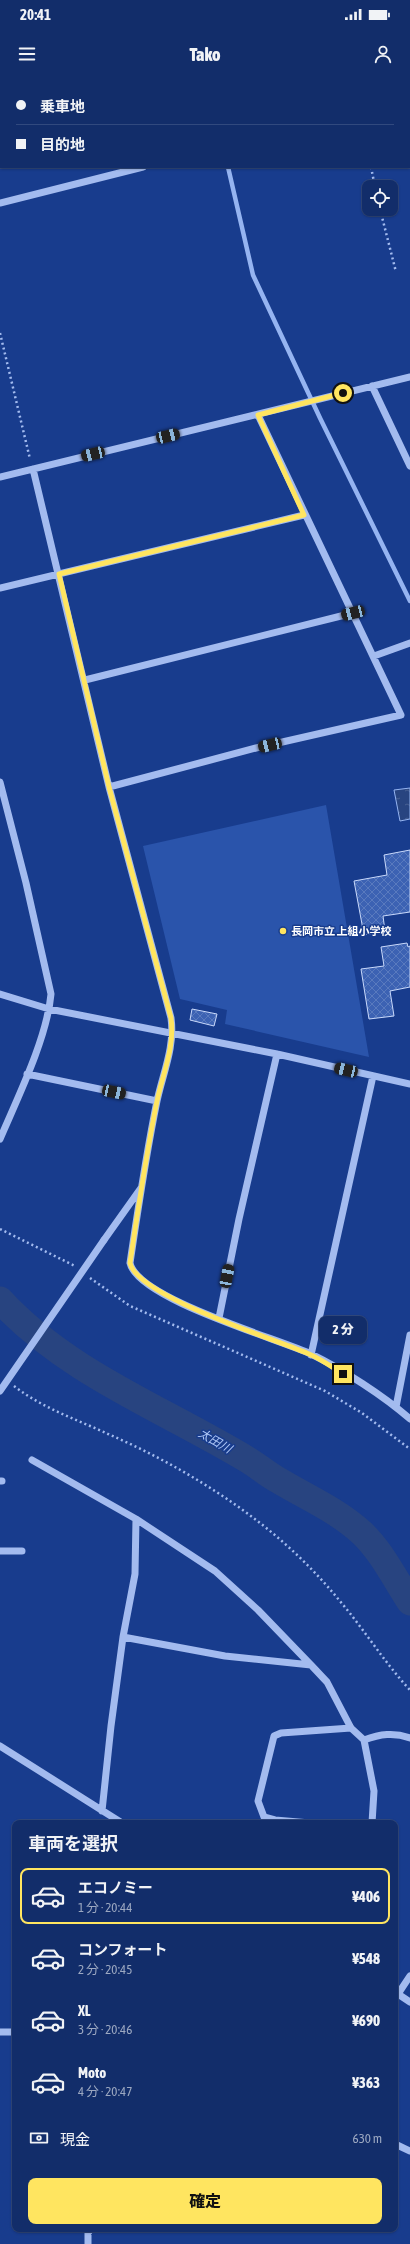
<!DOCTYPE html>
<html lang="ja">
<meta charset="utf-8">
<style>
:root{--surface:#122d6a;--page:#1f3972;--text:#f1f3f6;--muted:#9ca8c1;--line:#31497e;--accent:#ffe560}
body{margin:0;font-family:"Asap Condensed","Noto Sans JP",sans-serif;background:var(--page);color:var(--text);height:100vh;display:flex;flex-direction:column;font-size:15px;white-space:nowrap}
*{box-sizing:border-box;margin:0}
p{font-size:13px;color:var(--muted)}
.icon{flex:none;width:22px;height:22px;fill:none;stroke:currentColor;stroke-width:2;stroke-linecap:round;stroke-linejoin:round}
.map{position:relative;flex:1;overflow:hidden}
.drawer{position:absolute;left:12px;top:1740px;width:386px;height:412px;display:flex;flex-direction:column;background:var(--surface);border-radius:8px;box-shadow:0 1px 3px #0004,0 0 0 1px var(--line)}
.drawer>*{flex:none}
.top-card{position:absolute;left:0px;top:0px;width:410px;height:88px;box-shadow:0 1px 3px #0004,0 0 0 1px var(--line);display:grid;align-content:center;height:88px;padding:0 16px;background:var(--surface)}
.controls{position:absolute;left:362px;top:100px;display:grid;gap:8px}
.controls a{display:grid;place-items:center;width:36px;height:36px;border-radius:8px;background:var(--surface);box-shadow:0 1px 3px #0004,0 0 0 1px var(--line);font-size:20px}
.end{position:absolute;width:18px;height:18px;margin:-9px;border:5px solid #ffe560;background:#111;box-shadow:0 0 0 2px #111}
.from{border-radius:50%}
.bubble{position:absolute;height:28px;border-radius:8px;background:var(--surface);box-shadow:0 1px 3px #0004,0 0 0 1px var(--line);font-size:13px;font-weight:800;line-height:28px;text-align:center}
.car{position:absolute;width:12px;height:24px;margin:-12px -6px;border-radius:5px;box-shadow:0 0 3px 1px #0007;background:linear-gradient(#222 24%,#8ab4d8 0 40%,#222 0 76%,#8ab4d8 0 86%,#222 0)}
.top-card b{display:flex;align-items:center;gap:14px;height:38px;font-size:15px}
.top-card b+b{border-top:1px solid var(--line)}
.top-card i{width:10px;height:10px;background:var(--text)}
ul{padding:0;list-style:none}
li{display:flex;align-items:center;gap:12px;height:56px;margin:0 8px 6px;padding:0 8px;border:2px solid transparent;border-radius:8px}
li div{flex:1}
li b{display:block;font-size:15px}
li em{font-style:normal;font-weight:800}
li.selected{border-color:var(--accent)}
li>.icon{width:36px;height:36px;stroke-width:1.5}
h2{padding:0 16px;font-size:18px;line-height:48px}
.pay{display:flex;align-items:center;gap:10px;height:44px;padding:0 16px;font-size:15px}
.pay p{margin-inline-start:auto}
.action{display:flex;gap:8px;margin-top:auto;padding:8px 16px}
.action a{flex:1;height:46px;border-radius:8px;background:var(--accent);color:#111;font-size:16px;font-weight:800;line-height:46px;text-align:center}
.status{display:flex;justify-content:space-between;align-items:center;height:28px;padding:0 20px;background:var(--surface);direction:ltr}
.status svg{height:11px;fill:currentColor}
header{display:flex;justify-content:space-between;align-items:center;height:52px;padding:0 16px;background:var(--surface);font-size:18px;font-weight:800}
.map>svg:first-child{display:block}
</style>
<div class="status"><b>20:41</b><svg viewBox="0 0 49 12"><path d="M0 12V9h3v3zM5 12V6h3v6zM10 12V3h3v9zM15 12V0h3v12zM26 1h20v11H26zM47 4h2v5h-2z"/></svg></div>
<header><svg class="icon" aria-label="menu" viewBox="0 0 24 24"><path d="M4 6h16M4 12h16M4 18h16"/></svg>Tako<svg class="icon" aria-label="person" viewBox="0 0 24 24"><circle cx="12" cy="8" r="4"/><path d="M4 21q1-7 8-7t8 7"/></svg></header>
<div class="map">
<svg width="410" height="2164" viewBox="0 0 410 2164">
<defs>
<pattern id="water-ripples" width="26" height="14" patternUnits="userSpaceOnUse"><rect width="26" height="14" fill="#284480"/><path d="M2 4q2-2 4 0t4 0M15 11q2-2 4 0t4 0" fill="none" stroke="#486093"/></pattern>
<pattern id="building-cross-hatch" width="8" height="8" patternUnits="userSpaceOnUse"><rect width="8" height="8" fill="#3c62b3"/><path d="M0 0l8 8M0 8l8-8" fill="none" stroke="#597abe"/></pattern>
</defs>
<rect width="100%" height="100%" fill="#183c8d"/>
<!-- garden -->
<path fill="#2a54ab" d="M 326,725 L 369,977 L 225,944 L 227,930 L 180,919 L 143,766 Z"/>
<!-- water -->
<path fill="url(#water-ripples)" stroke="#95b4f1" d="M 410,708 L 410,739 L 400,741 L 394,710 Z"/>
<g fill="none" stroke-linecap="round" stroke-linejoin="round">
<!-- stream -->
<path stroke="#95b4f1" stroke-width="4.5" d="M 207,0 L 208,1
M 228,87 L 253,195 L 320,338 L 410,521"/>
<!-- river -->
<path stroke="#284480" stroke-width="27" d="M 0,1220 C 67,1293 164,1329 248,1380 C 258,1386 267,1394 278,1400 C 306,1417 337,1430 362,1453 C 382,1472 395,1499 410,1522"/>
</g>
<!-- building -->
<path fill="url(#building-cross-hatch)" stroke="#c9d9fb" d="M 410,770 L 410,832 L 383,836 L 385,851 L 364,855 L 354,801 L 387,795 L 384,775 Z
M 407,863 L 408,867 L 410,866 L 410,907 L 390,911 L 394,936 L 369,939 L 361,889 L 384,886 L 381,867 Z
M 192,929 L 217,934 L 214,946 L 190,940 Z"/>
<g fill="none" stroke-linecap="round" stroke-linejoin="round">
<!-- path -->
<path stroke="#a3bbef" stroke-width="2.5" stroke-dasharray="2 3" stroke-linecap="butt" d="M 350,0 L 350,1
M 371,87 L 375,107
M 380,129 L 396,192
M 0,253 L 30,379
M 0,1149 L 75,1186
M 90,1198 L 130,1226 L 325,1311 L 362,1333 L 410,1369
M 14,1306 C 42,1328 76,1339 108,1354 C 150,1372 192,1395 230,1421 C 271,1449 308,1482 339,1520 C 364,1549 384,1582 410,1610"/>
<!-- minor -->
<path stroke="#a3bbef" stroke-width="7" d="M 409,24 L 410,23
M 0,123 L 143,87
M 372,306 L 410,386
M 33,389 L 109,707 L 171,938 C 175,967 163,993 157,1021 C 146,1074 138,1129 130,1183 C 138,1219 276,1258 311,1274 C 342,1289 384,1316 410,1339
M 0,397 L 410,297
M 0,508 L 304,435
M 374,576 L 410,563
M 85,600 L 353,533
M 0,702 L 26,803 L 51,914 C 47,958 18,1017 0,1059
M 109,707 L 256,668 L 401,635 L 258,335
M 0,914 L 49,929 L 277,974 L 410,1004
M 27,994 L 157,1021
M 104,1160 L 141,1108
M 219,1238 L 239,1139 L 277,974
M 311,1275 L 373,996
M 396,1327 L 410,1255
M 32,1380 L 136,1439
M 0,1401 L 2,1401
M 0,1471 L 22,1471
M 123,1557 L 135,1494 L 136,1439 L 215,1491 L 258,1530 L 311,1585
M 364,1660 C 380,1654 394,1652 410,1658
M 0,1666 L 122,1743
M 102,1731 L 111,1646 L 123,1557 L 225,1576 L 311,1585 L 327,1602 L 351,1648 L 364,1660 L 374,1711 L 372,1743
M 310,1743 L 275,1740 L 264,1737 L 258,1721 L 274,1656 L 281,1653 L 351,1648
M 395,1912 L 410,1922
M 398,1914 L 410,1896
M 0,1952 L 15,1952
M 395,2064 L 410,2071
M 88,2164 L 88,2153 L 91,2149"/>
<!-- minor-bridge -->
<path stroke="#a3bbef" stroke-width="7" d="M 0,1311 L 104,1160"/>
</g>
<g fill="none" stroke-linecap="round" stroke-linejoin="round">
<!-- route -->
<path stroke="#ffe560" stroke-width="5" d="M 343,313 L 258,335 L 304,435 L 59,494 L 109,707 L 171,938 C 175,967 163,993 157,1021 C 146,1075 138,1129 130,1183 C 138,1217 275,1259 309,1274 C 321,1279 332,1287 343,1294"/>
</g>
<!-- markers -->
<circle fill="#ffe560" stroke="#183c8d" stroke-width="1.5" cx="283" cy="851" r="4"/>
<g text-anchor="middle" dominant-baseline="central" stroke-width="3" stroke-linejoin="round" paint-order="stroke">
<!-- poi labels -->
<g font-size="11" font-weight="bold" fill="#fff" stroke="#183c8d" text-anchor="start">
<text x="291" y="851">長岡市立 上組小学校</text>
</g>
<!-- water labels -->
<g font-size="12" font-style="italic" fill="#aec6f6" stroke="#183c8d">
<text transform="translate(215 1361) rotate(30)">太田川</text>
</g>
</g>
</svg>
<div class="controls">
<a><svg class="icon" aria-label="locate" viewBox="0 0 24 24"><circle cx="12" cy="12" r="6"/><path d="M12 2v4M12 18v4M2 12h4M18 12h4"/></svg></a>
</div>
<i class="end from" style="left:343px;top:313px"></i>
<i class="end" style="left:343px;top:1294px"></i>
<div class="bubble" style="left:319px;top:1236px;width:48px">2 分</div>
<i class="car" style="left:168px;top:356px;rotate:77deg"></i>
<i class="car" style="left:93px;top:374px;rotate:257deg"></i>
<i class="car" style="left:353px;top:533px;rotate:256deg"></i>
<i class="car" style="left:270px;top:665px;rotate:257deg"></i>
<i class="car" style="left:346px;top:990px;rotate:283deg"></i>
<i class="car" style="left:114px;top:1012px;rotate:102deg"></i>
<i class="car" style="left:227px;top:1196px;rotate:11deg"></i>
<div class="top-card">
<b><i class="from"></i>乗車地</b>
<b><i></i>目的地</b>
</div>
<section class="drawer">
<h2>車両を選択</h2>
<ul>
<li class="selected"><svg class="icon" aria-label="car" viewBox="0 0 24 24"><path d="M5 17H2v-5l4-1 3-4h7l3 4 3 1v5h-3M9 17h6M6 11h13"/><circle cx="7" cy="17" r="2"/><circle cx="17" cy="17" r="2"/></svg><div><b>エコノミー</b><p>1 分 · 20:44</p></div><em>¥406</em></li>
<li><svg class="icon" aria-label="car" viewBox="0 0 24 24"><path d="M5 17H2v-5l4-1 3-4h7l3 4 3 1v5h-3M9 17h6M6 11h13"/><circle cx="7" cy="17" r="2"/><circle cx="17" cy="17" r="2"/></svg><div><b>コンフォート</b><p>2 分 · 20:45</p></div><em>¥548</em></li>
<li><svg class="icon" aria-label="car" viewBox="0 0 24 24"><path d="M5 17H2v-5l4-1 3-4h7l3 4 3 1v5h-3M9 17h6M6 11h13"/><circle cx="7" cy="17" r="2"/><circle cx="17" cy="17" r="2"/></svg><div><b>XL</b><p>3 分 · 20:46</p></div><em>¥690</em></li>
<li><svg class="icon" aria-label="car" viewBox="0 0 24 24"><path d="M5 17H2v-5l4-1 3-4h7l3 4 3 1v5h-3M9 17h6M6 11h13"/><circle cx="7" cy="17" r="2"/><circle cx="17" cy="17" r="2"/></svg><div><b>Moto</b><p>4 分 · 20:47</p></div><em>¥363</em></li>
</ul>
<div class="pay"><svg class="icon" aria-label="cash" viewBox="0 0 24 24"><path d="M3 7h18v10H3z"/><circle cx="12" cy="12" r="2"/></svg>現金<p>630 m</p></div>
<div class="action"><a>確定</a></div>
</section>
</div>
